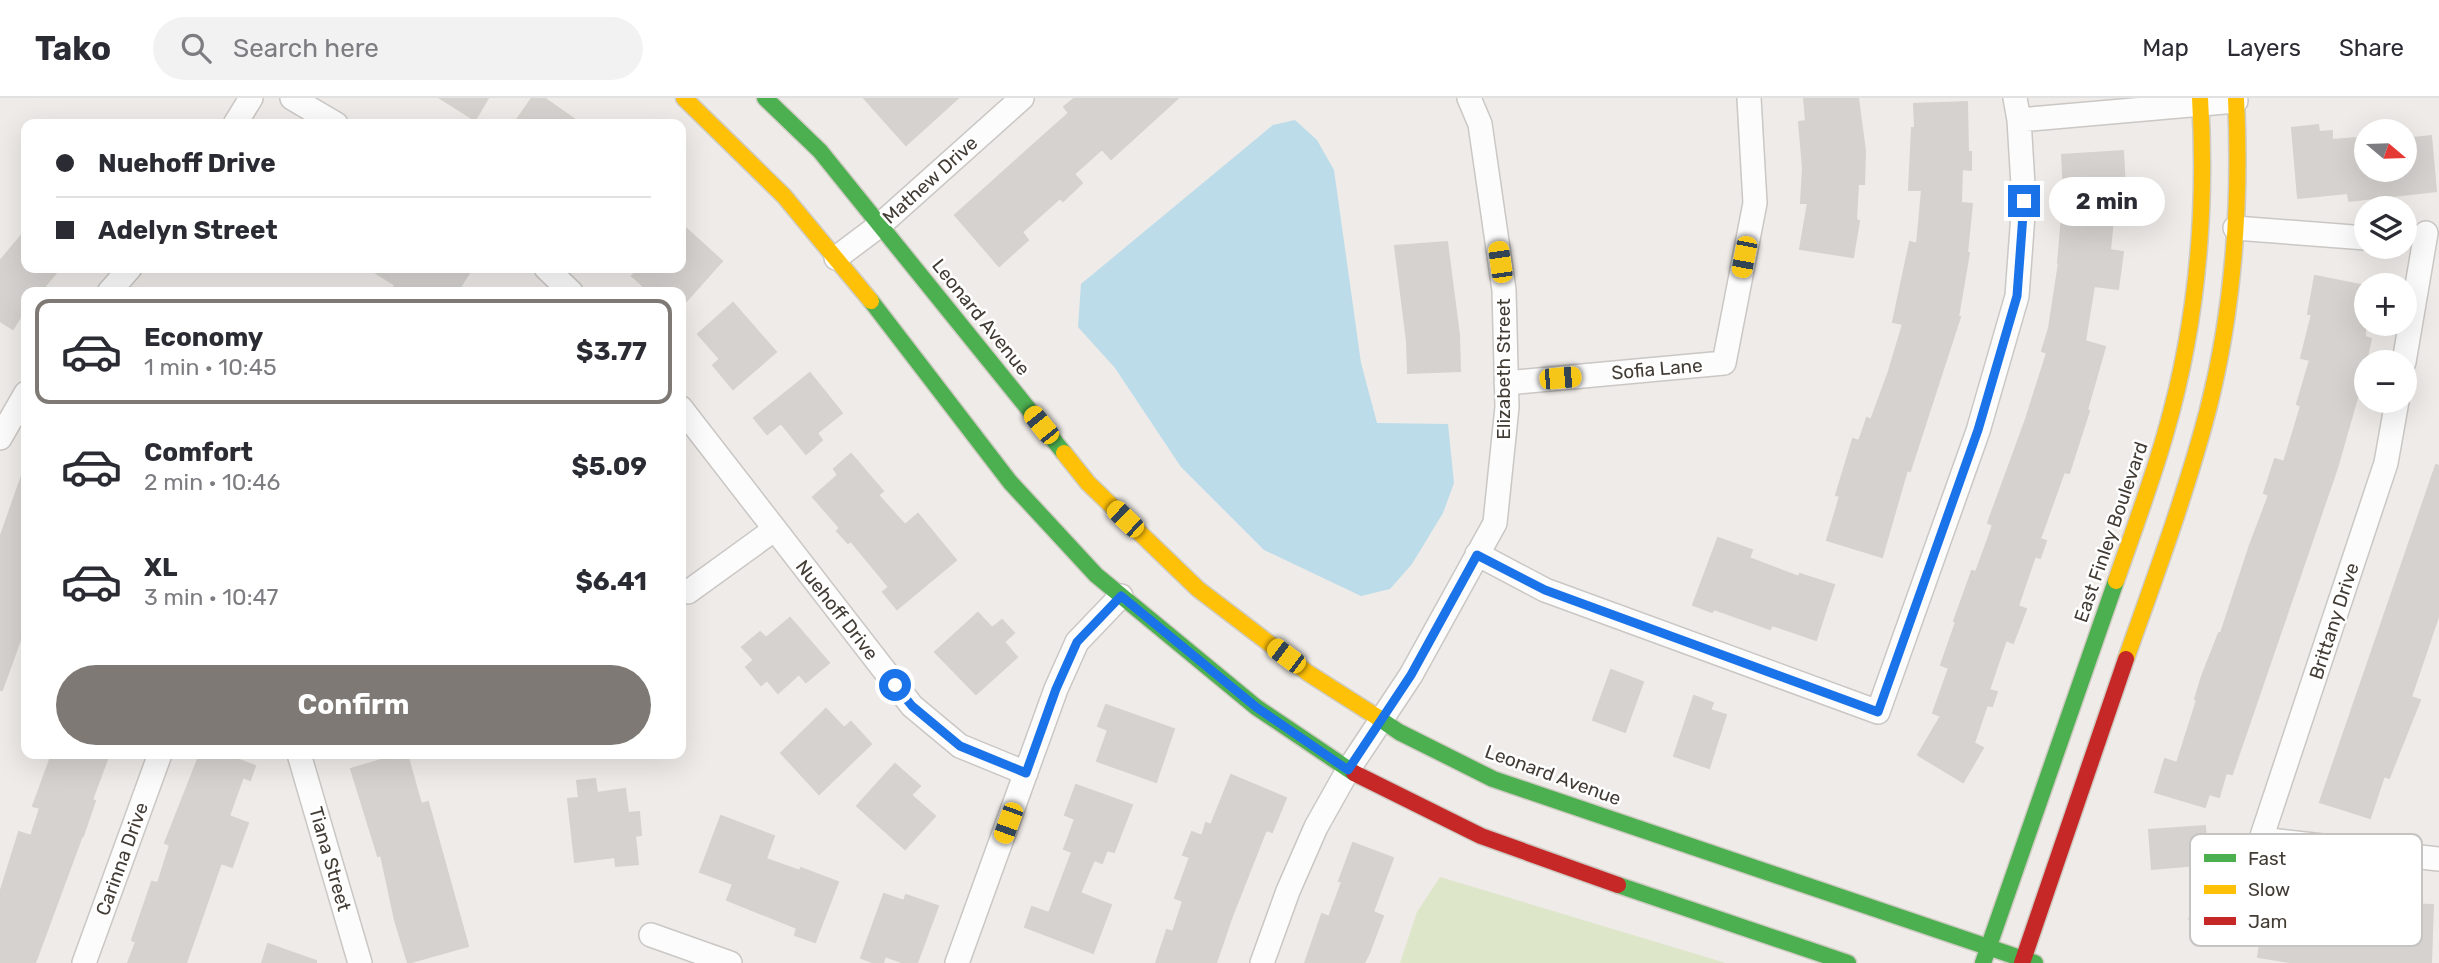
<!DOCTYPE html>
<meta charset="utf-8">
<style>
:root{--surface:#fff;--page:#f2f2f3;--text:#2b2b33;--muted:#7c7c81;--line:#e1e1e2;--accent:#7e7974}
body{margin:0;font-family:Rubik,sans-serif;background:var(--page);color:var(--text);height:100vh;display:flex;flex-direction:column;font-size:26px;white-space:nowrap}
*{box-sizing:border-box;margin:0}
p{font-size:23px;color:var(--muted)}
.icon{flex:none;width:38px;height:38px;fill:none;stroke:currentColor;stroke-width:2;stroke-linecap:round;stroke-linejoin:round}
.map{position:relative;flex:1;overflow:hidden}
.sheet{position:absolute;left:21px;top:189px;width:665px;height:472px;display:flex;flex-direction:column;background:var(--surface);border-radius:14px;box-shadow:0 7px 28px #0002}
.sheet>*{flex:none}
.banner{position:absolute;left:21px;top:21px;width:665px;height:154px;border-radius:14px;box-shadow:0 7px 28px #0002;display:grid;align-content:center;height:154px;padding:0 35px;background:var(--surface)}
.needle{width:46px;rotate:109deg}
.tools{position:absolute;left:2354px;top:21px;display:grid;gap:14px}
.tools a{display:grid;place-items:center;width:63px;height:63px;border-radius:50%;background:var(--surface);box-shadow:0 7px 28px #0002;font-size:35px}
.end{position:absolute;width:32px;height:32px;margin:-16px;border:9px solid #1a73e8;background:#fff;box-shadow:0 0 0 4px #fff}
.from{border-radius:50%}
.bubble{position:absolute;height:49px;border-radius:24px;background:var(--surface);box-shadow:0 7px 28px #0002;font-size:23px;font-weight:700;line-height:49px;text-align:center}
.car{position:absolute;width:21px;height:42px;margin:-21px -10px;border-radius:9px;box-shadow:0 0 5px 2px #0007;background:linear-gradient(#f5c518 24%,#345 0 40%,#f5c518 0 76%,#345 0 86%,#f5c518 0)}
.banner b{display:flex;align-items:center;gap:24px;height:66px;font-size:26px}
.banner b+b{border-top:2px solid var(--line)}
.banner i{width:18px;height:18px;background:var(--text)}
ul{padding:12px 0 0;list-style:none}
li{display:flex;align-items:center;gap:21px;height:105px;margin:0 14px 10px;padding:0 21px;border:4px solid transparent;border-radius:14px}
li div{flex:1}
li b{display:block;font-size:26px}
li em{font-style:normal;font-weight:700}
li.active{border-color:var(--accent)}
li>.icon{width:63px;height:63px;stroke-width:1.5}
.primary-button{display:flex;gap:14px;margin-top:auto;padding:14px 35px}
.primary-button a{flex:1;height:80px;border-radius:42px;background:var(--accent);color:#fff;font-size:28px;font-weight:700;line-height:80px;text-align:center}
header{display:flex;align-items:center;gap:42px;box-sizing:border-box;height:98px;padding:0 35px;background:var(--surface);border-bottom:2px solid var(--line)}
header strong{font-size:33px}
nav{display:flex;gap:38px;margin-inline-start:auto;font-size:24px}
.search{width:490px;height:63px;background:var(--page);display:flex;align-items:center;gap:18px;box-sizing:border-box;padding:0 24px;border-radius:38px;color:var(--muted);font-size:26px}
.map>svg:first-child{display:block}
</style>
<header>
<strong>Tako</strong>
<div class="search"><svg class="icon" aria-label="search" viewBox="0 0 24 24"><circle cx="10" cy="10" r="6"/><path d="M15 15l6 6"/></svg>Search here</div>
<nav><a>Map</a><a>Layers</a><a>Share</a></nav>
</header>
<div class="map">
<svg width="2439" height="865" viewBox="0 0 2439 865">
<rect width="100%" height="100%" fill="#eeebe8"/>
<!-- green -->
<path fill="#dee6ca" d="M 1440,779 L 1726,865 L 1400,865 L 1417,814 Z"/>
<!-- water -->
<path fill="#bcdce9" d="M 1295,22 L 1317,42 L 1334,72 L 1361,265 L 1377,325 L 1448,326 L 1454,385 L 1443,415 L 1412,466 L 1390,491 L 1361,498 L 1264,452 L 1181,369 L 1115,270 L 1078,229 L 1081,186 L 1273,27 Z"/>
<!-- building -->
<path fill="#d6d2cf" stroke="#d6d2ce" stroke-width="2" d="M 440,0 L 488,0 L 475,22 Z
M 532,0 L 544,0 L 581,26 L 514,26 Z
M 864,0 L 958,0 L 906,47 Z
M 1075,0 L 1178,0 L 1111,61 L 1102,51 L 1074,76 L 1082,85 L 1063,103 L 1060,100 L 1022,134 L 1028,142 L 999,168 L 955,117 L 1069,15 L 1064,9 Z
M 1804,0 L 1858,0 L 1865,53 L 1864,86 L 1858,86 L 1856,122 L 1859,123 L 1853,159 L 1800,151 L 1808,105 L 1801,105 L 1803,70 L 1799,24 L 1806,23 Z
M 1967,4 L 1968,54 L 1971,54 L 1971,72 L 1962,71 L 1961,105 L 1972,106 L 1967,155 L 1969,155 L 1958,219 L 1960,219 L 1910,373 L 1907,372 L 1882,459 L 1827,442 L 1840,398 L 1836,397 L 1853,341 L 1859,343 L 1867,320 L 1871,322 L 1889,273 L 1903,226 L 1893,224 L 1910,144 L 1917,146 L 1922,92 L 1909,92 L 1912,30 L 1915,30 L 1914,6 Z
M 2318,27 L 2319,34 L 2332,33 L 2332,42 L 2356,40 L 2357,46 L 2366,45 L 2366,72 L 2404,72 L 2404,41 L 2431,38 L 2436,93 L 2349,103 L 2348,95 L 2298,100 L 2292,30 Z
M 2123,53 L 2125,91 L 2116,91 L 2110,152 L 2123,154 L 2118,191 L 2094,188 L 2085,243 L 2105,249 L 2087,312 L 2089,313 L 2069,375 L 2064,374 L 2040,441 L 2046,443 L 2040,460 L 2035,458 L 2018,508 L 2026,511 L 2013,545 L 2006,542 L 1989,592 L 1997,594 L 1992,608 L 1987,607 L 1974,645 L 1983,650 L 1963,684 L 1918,657 L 1941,618 L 1933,615 L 1949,570 L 1941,567 L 1956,524 L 1954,523 L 1972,473 L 1976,474 L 1993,427 L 1988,425 L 2026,321 L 2047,255 L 2042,253 L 2049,230 L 2059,165 L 2058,165 L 2064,95 L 2062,57 Z
M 681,126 L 722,163 L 681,209 L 681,194 L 650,194 L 632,178 L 640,170 L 681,170 Z
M 26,132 L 26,170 L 60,170 L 40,194 L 26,194 L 26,210 L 13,231 L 0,223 L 0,163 Z
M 1447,144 L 1459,237 L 1460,273 L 1408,275 L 1407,243 L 1395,148 Z
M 368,170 L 461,170 L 469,175 L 457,194 L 391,194 L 395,187 Z
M 2315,178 L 2366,188 L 2365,239 L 2371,241 L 2361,286 L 2337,370 L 2232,676 L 2226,675 L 2219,699 L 2209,696 L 2205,709 L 2155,694 L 2165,661 L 2177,665 L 2197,602 L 2195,601 L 2202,578 L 2219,535 L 2221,535 L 2250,447 L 2269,397 L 2264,395 L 2275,361 L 2284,364 L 2301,308 L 2297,306 L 2310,262 L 2301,260 L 2312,216 L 2308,216 Z
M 733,205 L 776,254 L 733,291 L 713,267 L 720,261 L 698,236 Z
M 810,275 L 842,315 L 817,335 L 822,342 L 806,356 L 781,325 L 767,336 L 754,320 Z
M 851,356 L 883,393 L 878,397 L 905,427 L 918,416 L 956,462 L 897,511 L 883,494 L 889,489 L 851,443 L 848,445 L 837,433 L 840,430 L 813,399 L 838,377 L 834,371 Z
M 2436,367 L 2439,368 L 2439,516 L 2411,599 L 2420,602 L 2389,680 L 2384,678 L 2370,720 L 2320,704 Z
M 24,372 L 26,373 L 26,535 L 23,534 L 2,592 L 0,592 L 0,440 Z
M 1718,440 L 1752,452 L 1749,460 L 1799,479 L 1800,476 L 1834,487 L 1816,542 L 1772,527 L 1770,531 L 1714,511 L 1712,514 L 1693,507 Z
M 978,515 L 992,530 L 1002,522 L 1014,535 L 1004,544 L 1017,559 L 976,596 L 935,554 Z
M 790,520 L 829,565 L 806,584 L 799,576 L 778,595 L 767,582 L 761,587 L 746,569 L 754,562 L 742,549 L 760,534 L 766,540 Z
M 1611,572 L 1643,584 L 1625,634 L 1593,622 Z
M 1694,598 L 1713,605 L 1710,612 L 1726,617 L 1709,670 L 1674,658 Z
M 1106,607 L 1174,631 L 1156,684 L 1097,663 L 1108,632 L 1098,628 Z
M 826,611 L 844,630 L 851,624 L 871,646 L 819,696 L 781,655 Z
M 52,656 L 109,656 L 92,702 L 95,703 L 83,738 L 82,738 L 35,865 L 0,865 L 0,795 L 19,734 L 31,738 L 40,710 L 33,708 Z
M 200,656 L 224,656 L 255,668 L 250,682 L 243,679 L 229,718 L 248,725 L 232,769 L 221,765 L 186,865 L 128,865 L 136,844 L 132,842 L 152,784 L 158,785 L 170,747 L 165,745 Z
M 401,656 L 407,656 L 421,706 L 428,704 L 468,848 L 408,865 L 395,822 L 381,757 L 378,758 L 351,671 Z
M 895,666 L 920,688 L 911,697 L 935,718 L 905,751 L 857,708 Z
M 1231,677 L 1286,700 L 1272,734 L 1266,732 L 1231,821 L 1216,865 L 1156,865 L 1167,832 L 1173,834 L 1183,803 L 1175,800 L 1190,759 L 1183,757 L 1192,734 L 1202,738 L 1206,725 L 1211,727 Z
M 595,681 L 597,695 L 625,691 L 628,715 L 639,714 L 641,737 L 635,738 L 638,766 L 616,768 L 615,759 L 575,764 L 568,701 L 579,700 L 577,683 Z
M 1076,687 L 1132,707 L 1114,754 L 1107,752 L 1102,765 L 1094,762 L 1080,795 L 1111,807 L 1093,855 L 1025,829 L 1032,809 L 1049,815 L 1072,754 L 1064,751 L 1075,721 L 1065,717 Z
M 721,718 L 774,738 L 766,761 L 800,773 L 801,770 L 838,784 L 815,844 L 795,837 L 797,830 L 727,802 L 733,786 L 700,774 Z
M 2205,728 L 2208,766 L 2152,771 L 2149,732 Z
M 1353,745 L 1393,760 L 1373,814 L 1383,818 L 1369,855 L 1364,865 L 1305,865 L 1322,816 L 1329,819 L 1342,784 L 1339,783 Z
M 2226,779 L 2254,804 L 2217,846 L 2189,821 Z
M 884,796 L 904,803 L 906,797 L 938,808 L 917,865 L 904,865 L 885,858 L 883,865 L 875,865 L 861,860 Z
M 2281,800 L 2316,806 L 2316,801 L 2343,804 L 2433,807 L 2431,865 L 2296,865 L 2258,859 L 2266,807 L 2280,809 Z
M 268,846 L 316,863 L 316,865 L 262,865 Z"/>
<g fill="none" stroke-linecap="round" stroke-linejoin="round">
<defs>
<path id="street" d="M 292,0 L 336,26
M 2019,22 L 2236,3
M 235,26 L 251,0
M 2235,130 L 2366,140
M 836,160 L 880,127 L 1022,0
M 546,170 L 571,194
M 109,194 L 130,170
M 2404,264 L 2426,135
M 1506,285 L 1724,265 L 1755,105 L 1749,0
M 2397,303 L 2386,365 L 2261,741 L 2439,761
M 681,310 L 912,608 L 960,648 L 1026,675
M 0,340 L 26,295
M 1477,456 L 1545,492 L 1878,614 L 1978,333 L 2017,198 L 2024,103 L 2019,22 L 2015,0
M 688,494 L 775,431
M 299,656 L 360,865
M 651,837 L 730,865
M 84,865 L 160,656
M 957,865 L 1056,591 L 1077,544 L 1121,498
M 1262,865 L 1288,793 L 1316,729 L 1348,672 L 1411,577 L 1495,425 L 1507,309 L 1504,192 L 1480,26 L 1469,0"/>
<path id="fast" d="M 765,0 L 820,53 L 1064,355
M 871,203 L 1010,384 L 1096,477 L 1256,609 L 1354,675
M 1377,619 L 1399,634 L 1493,681 L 2035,865
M 1618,787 L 1848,865
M 1983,865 L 2116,483"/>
<path id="slow" d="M 684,0 L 784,98 L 871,203
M 1064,355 L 1088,385 L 1198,491 L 1308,575 L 1377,619
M 2116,483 C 2133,434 2151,386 2165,337 C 2197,227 2207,114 2200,0
M 2126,561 C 2155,479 2186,396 2208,312 C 2234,210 2241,105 2236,0"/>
<path id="jam" d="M 1354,675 L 1481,738 L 1618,787
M 2022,865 L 2126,561"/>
</defs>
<!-- street casing -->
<use href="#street" stroke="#cac7c4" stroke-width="26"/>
<!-- fast casing -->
<use href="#fast" stroke="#cfcac2" stroke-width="19"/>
<!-- slow casing -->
<use href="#slow" stroke="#cfcac2" stroke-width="19"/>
<!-- jam casing -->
<use href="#jam" stroke="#cfcac2" stroke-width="19"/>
<!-- street -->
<use href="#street" stroke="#fcfcfc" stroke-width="23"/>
<!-- fast -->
<use href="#fast" stroke="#4caf50" stroke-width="16"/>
<!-- slow -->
<use href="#slow" stroke="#ffc107" stroke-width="16"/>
<!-- jam -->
<use href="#jam" stroke="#c62828" stroke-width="16"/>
</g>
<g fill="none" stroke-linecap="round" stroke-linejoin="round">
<!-- route -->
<path stroke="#1a73e8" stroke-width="9" d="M 895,587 L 912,608 L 960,648 L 1026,675 L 1056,591 L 1077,544 L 1121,498 L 1256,609 L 1348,672 L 1411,577 L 1477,457 L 1545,492 L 1878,614 L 1978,332 L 2017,198 L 2024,103"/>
</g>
<g text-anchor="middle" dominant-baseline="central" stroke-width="5" stroke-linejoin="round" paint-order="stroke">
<!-- street labels -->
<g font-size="19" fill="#423c35" stroke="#fff">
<text transform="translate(930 82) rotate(-42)">Mathew Drive</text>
<text transform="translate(981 219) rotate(51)">Leonard Avenue</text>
<text transform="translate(1503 271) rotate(-90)">Elizabeth Street</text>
<text transform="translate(1657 271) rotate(-5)">Sofia Lane</text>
<text transform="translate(2111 434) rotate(-71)">East Finley Boulevard</text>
<text transform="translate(837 512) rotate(52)">Nuehoff Drive</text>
<text transform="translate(2334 523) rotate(-72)">Brittany Drive</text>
<text transform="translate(1553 677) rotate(20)">Leonard Avenue</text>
<text transform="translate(122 761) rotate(-70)">Carinna Drive</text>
<text transform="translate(330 761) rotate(74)">Tiana Street</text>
</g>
</g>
<!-- legend -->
<rect x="2190" y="736" width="232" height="112" rx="10" fill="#fff" stroke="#c6c4c2" stroke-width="2"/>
<rect x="2204" y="756" width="32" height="8" fill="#4caf50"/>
<rect x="2204" y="787" width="32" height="9" fill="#ffc107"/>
<rect x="2204" y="819" width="32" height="8" fill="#c62828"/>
<g font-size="19" fill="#423c35">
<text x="2248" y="767">Fast</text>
<text x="2248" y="798">Slow</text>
<text x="2248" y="830">Jam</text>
</g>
</svg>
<div class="tools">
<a><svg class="needle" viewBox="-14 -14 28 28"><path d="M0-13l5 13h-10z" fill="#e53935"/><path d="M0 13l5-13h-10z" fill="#7c7c81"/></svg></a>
<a><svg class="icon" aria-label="layers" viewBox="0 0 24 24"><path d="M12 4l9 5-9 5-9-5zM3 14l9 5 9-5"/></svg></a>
<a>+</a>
<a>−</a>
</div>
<i class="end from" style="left:895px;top:587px"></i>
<i class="end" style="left:2024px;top:103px"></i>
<div class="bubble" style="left:2049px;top:79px;width:116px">2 min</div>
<i class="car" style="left:1744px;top:159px;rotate:191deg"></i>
<i class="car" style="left:1500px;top:164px;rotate:352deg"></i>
<i class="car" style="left:1560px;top:280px;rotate:85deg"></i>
<i class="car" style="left:1041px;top:327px;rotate:321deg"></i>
<i class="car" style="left:1125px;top:421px;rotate:314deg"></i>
<i class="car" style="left:1286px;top:558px;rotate:307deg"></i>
<i class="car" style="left:1008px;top:725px;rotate:200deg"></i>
<div class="banner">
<b><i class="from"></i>Nuehoff Drive</b>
<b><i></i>Adelyn Street</b>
</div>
<section class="sheet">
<ul>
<li class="active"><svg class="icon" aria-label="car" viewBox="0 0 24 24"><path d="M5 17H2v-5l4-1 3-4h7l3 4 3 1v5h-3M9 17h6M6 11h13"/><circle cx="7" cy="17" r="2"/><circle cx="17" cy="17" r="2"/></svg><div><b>Economy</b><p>1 min · 10:45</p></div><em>$3.77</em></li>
<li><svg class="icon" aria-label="car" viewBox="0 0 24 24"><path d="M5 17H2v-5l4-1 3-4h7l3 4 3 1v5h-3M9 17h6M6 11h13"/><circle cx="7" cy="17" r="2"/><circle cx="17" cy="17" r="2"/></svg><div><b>Comfort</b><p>2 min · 10:46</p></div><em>$5.09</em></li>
<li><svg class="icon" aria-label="car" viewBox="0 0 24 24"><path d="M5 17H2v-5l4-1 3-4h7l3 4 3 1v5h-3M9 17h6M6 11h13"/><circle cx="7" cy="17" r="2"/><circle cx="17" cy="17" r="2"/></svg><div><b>XL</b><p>3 min · 10:47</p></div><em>$6.41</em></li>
</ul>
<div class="primary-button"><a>Confirm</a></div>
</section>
</div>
